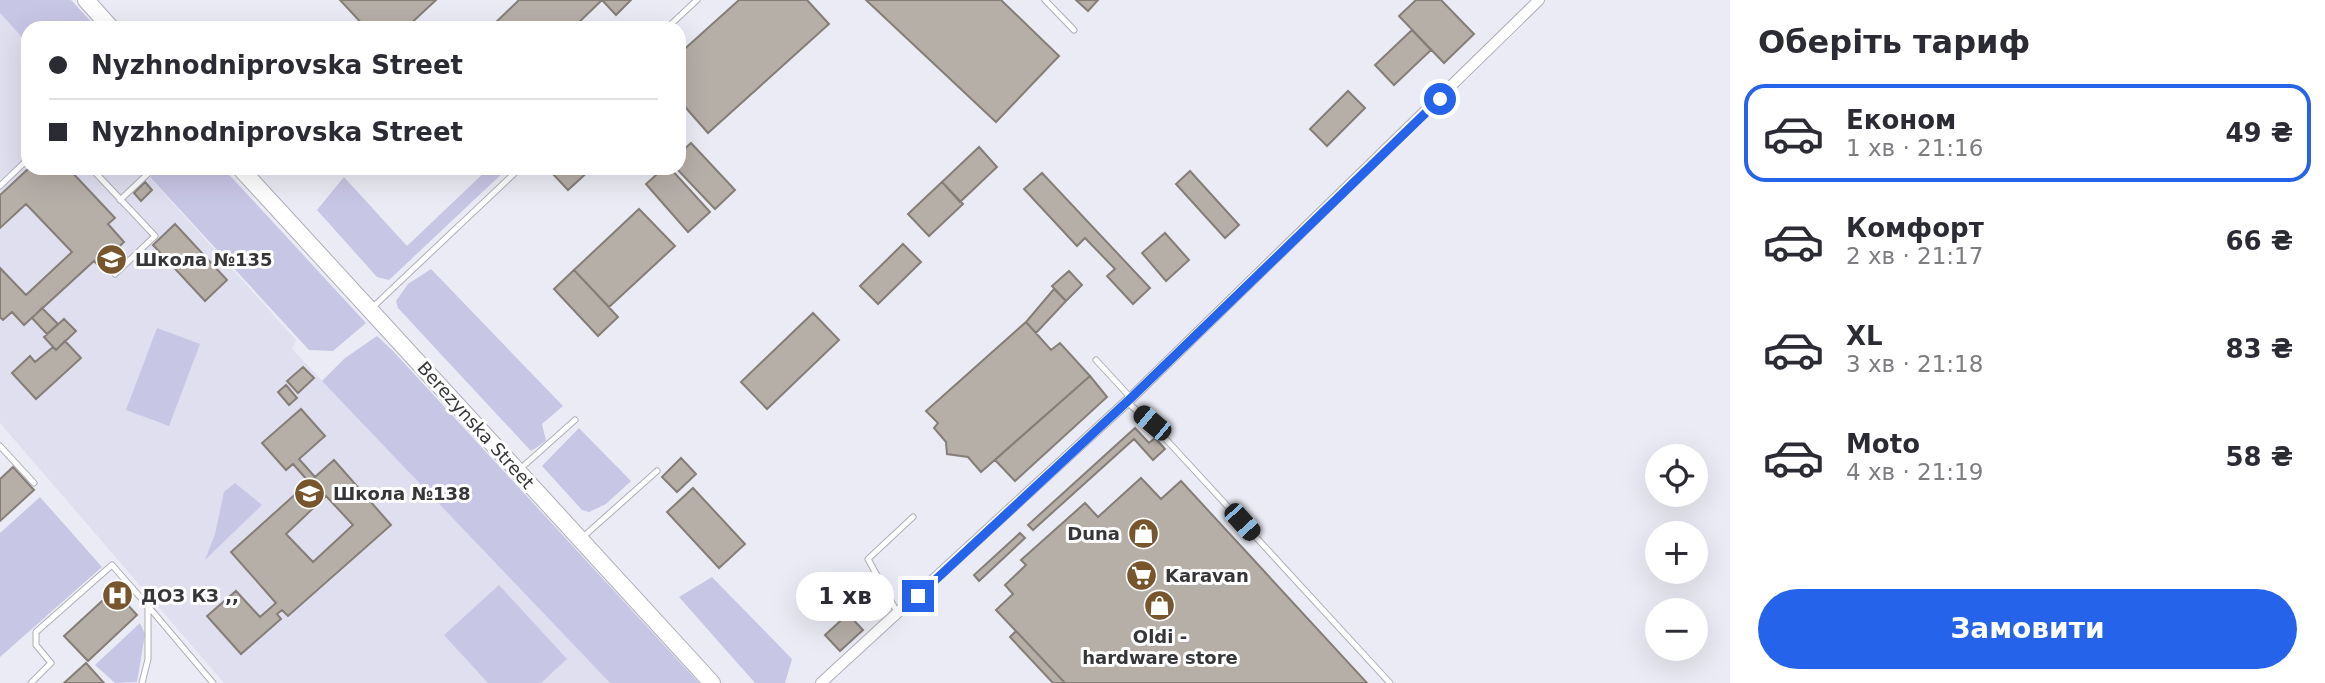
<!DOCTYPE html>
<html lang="uk">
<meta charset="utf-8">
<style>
:root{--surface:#fff;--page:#f2f2f3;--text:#2b2b33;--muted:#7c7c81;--line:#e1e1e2;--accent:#2563eb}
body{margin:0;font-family:"DejaVu Sans",sans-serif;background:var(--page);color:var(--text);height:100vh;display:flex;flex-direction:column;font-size:26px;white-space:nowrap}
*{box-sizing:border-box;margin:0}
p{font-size:23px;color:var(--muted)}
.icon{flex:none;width:38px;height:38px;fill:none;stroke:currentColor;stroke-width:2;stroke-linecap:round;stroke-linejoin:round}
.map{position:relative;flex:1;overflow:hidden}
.sheet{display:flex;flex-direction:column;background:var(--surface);width:595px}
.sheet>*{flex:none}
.hud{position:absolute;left:21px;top:21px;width:665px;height:154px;border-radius:21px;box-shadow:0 7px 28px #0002;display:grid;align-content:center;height:154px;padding:0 28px;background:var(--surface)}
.buttons{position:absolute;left:1645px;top:444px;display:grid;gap:14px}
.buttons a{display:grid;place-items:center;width:63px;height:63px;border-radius:50%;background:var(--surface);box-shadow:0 7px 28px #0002;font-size:35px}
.end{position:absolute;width:32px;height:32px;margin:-16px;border:9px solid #2563eb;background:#fff;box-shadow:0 0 0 4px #fff}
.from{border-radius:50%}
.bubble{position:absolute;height:49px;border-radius:24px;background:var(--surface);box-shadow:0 7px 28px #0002;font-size:23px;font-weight:800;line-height:49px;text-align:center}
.car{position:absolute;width:21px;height:42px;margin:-21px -10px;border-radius:9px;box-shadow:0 0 5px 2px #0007;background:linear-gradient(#222 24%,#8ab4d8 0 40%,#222 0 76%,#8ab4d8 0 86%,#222 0)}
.hud b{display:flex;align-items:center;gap:24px;height:66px;font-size:26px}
.hud b+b{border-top:2px solid var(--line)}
.hud i{width:18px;height:18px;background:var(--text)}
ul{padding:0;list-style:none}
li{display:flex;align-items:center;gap:21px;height:98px;margin:0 14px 10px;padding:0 14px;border:4px solid transparent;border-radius:21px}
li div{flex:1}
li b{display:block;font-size:26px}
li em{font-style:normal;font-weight:800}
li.selected{border-color:var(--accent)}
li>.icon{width:63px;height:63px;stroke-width:1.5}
h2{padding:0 28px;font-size:32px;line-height:84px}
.cta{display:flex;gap:14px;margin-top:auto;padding:14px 28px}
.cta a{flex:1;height:80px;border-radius:42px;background:var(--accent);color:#fff;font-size:28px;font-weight:800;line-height:80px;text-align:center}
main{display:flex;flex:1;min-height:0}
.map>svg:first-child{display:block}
</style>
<main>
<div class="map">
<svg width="1730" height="683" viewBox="0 0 1730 683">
<rect width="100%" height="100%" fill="#ebebf5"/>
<!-- built -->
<path fill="#e0dff0" d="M 0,13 L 28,44 L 28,168 L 141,168 L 296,340 L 292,349 L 610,683 L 224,683 L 0,423 Z"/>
<!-- green -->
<path fill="#c8c6e5" d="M 0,0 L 71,0 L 97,28 L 28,28 L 28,44 L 0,13 Z
M 159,168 L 223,168 L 366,323 L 333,351 L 309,350 L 150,177 Z
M 489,168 L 508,168 L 389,280 L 377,277 L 317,210 L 344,177 L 407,246 Z
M 431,269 L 563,406 L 542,424 L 546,441 L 531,451 L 398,308 L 396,301 L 408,284 Z
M 157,328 L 200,344 L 169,426 L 126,410 Z
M 377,336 L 393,351 L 699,683 L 610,683 L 322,381 L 345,358 Z
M 579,428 L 631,481 L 606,504 L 589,512 L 582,510 L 542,466 Z
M 235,483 L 262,505 L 205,560 L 215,534 L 224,492 Z
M 40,497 L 102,567 L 0,657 L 0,533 Z
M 712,577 L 792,659 L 785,683 L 755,683 L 679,597 Z
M 499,585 L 567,659 L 541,683 L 488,683 L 444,635 Z
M 140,623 L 145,634 L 137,682 L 115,683 L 95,665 Z"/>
<!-- building -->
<path fill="#b6afa8" stroke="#847e77" stroke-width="2" fill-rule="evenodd" d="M 340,0 L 436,0 L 406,28 L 366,28 Z
M 519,0 L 631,0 L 616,15 L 602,0 L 573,28 L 490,28 Z
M 739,0 L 807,0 L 829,24 L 708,133 L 679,100 L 679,54 Z
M 866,0 L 1001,0 L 1059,56 L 996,122 Z
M 1076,0 L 1098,0 L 1088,11 Z
M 1416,0 L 1441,0 L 1474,34 L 1444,63 L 1399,16 Z
M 1412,30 L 1431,50 L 1394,85 L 1375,65 Z
M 1348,91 L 1365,108 L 1327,146 L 1310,129 Z
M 691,143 L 735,190 L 715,209 L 676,168 L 679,168 L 679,154 Z
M 979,147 L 997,167 L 960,202 L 942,182 Z
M 29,168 L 52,168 L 55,172 L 68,168 L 115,218 L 108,224 L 124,242 L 99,266 L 94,261 L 24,325 L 12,312 L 3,320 L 0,317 L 0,268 L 26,295 L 72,252 L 26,204 L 0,228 L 0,195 Z
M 554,168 L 592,168 L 568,190 L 550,171 Z
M 664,168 L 670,168 L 710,212 L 688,232 L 646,184 Z
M 1190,171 L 1239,225 L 1225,238 L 1176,184 Z
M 1042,173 L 1150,288 L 1133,304 L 1107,276 L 1115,269 L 1085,238 L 1077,246 L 1024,189 Z
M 145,182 L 152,190 L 141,201 L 134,193 Z
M 942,182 L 963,204 L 929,236 L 908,214 Z
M 639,209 L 675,246 L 609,307 L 574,270 Z
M 175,224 L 227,280 L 205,301 L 153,245 Z
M 1165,233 L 1189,260 L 1166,281 L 1142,253 Z
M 903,244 L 921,262 L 878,304 L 860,286 Z
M 574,270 L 618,317 L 598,336 L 554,289 Z
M 1069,271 L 1082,285 L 1066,301 L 1052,286 Z
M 1054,289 L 1066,301 L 1036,333 L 1026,322 Z
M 42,308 L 58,324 L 47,334 L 32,318 Z
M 813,313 L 839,340 L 767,409 L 741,382 Z
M 64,319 L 76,331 L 56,350 L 44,337 Z
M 1026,322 L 1051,350 L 1060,343 L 1090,376 L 981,472 L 968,457 L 947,454 L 946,442 L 934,428 L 938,423 L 926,411 Z
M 65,341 L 81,358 L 36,399 L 12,373 L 30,356 L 35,362 L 53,347 L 56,350 Z
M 303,367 L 314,378 L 298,393 L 287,381 Z
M 1090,376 L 1107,397 L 1015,481 L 995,460 Z
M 286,385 L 297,398 L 289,405 L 278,392 Z
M 301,409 L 325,436 L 299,459 L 315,477 L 334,460 L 391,525 L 288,616 L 282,610 L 277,614 L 281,619 L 241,654 L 207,616 L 236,591 L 260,617 L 276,603 L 231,552 L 309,482 L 293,464 L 286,470 L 262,443 ZM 326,496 L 353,525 L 313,562 L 286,534 Z
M 1135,428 L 1149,443 L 1155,438 L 1165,449 L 1153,460 L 1134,439 L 1033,530 L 1028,525 Z
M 681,458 L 696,474 L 677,492 L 662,477 Z
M 13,467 L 34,490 L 0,521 L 0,479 Z
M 1141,478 L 1161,499 L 1181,481 L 1367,683 L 1065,683 L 996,610 L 1013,594 L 1005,585 L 1026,565 L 1021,560 L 1085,503 L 1098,517 Z
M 693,488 L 745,544 L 719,568 L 667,512 Z
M 1020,533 L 1025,538 L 979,581 L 974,575 Z
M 114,590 L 137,615 L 88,661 L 64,636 Z
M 848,614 L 863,630 L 840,651 L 825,635 Z
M 1016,631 L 1065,683 L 1053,683 L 1010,637 Z
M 86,663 L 104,683 L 64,683 Z"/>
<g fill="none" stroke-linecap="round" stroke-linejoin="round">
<defs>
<path id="lane" d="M 1045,0 L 1074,30
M 667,28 L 697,0
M 91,168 L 155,236 L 115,274
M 0,186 L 28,159
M 120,200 L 154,168
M 373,307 L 520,168
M 1096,360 L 1131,398
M 1127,402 L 1151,423 L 1390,683
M 0,446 L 34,483
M 519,470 L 575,420
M 583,537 L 657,471
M 148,606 L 213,683
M 897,612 L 868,559 L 913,517
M 31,683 L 51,663 L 36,645 L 36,632 L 112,565 L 148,606 L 148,659 L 142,683"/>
<path id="street" d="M 821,683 L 1131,398 L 1539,0"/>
<path id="secondary" d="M 86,0 L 111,28
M 240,168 L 712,683"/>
</defs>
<!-- lane casing -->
<use href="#lane" stroke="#aeaeb7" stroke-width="7"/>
<!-- street casing -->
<use href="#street" stroke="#aeaeb7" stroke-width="12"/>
<!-- secondary casing -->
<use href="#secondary" stroke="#aeaeb7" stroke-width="18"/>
<!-- lane -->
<use href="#lane" stroke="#fff" stroke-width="5"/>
<!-- street -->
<use href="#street" stroke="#fff" stroke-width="10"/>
<!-- secondary -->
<use href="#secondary" stroke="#fff" stroke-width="16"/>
</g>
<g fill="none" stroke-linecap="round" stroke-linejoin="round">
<!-- route -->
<path stroke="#2563eb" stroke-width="9" d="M 918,596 L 1131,398 L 1440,99"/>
</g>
<!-- icons -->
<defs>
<symbol id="school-disc" viewBox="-11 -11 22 22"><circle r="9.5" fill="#77552d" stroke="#fff"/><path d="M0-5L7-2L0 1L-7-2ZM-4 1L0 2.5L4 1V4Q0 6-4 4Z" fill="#fff"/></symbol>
<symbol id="shop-disc" viewBox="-11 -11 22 22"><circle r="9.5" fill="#77552d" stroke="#fff"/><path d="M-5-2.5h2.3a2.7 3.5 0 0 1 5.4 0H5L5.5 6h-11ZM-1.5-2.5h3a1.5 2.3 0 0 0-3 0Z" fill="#fff"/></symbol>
<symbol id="supermarket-disc" viewBox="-11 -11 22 22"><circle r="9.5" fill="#77552d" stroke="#fff"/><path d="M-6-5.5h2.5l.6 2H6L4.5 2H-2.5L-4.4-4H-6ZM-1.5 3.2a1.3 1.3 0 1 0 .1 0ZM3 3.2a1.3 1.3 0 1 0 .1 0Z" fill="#fff"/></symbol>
<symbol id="hospital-disc" viewBox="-11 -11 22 22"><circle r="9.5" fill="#77552d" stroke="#fff"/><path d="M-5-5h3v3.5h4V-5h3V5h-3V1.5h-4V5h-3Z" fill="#fff"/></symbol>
</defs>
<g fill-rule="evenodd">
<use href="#school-disc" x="94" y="242" width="35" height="35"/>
<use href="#school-disc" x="292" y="476" width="35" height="35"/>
<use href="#shop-disc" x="1126" y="516" width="35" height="35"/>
<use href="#supermarket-disc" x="1124" y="558" width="35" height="35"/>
<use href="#hospital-disc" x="100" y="578" width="35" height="35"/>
<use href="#shop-disc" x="1142" y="588" width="35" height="35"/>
</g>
<g text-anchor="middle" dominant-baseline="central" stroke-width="6" stroke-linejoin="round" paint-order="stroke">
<!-- poi labels -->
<g font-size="18" font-weight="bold" fill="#363639" stroke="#fff" text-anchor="start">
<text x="135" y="259">Школа №135</text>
<text x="333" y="493">Школа №138</text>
<text x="1120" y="533" text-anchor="end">Duna</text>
<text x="1165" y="575">Karavan</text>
<text x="141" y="595">ДОЗ КЗ ,,</text>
<text x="1160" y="636" text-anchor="middle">Oldi -<tspan x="1160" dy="21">hardware store</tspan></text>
</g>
<!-- street labels -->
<g font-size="18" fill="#363639" stroke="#fff">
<text transform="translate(476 425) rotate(48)">Berezynska Street</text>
</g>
</g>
</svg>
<div class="buttons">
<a><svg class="icon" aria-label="locate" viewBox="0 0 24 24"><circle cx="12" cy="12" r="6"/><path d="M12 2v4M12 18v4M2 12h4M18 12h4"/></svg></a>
<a>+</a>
<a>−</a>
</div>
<i class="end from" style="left:1440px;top:99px"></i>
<i class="end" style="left:918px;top:596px"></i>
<div class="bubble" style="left:796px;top:572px;width:98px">1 хв</div>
<i class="car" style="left:1152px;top:423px;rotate:310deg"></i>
<i class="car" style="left:1242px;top:522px;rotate:138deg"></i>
<div class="hud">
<b><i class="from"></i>Nyzhnodniprovska Street</b>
<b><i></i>Nyzhnodniprovska Street</b>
</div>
</div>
<section class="sheet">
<h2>Оберіть тариф</h2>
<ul>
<li class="selected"><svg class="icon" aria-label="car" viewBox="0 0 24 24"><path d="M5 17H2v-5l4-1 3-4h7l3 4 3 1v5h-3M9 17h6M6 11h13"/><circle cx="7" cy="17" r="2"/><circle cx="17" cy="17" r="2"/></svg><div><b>Економ</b><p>1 хв · 21:16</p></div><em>49 ₴</em></li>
<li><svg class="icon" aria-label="car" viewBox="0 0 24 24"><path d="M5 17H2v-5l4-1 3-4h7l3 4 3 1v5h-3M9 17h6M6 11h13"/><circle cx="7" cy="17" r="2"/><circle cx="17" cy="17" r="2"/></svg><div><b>Комфорт</b><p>2 хв · 21:17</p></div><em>66 ₴</em></li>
<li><svg class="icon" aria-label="car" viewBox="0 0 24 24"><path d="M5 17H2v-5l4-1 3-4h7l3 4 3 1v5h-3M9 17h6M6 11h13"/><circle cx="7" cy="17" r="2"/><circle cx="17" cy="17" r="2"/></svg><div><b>XL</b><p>3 хв · 21:18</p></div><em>83 ₴</em></li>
<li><svg class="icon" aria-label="car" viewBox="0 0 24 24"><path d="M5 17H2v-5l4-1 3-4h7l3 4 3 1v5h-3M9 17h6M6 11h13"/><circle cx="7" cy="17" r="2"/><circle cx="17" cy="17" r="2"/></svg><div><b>Moto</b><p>4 хв · 21:19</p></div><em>58 ₴</em></li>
</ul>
<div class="cta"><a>Замовити</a></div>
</section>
</main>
